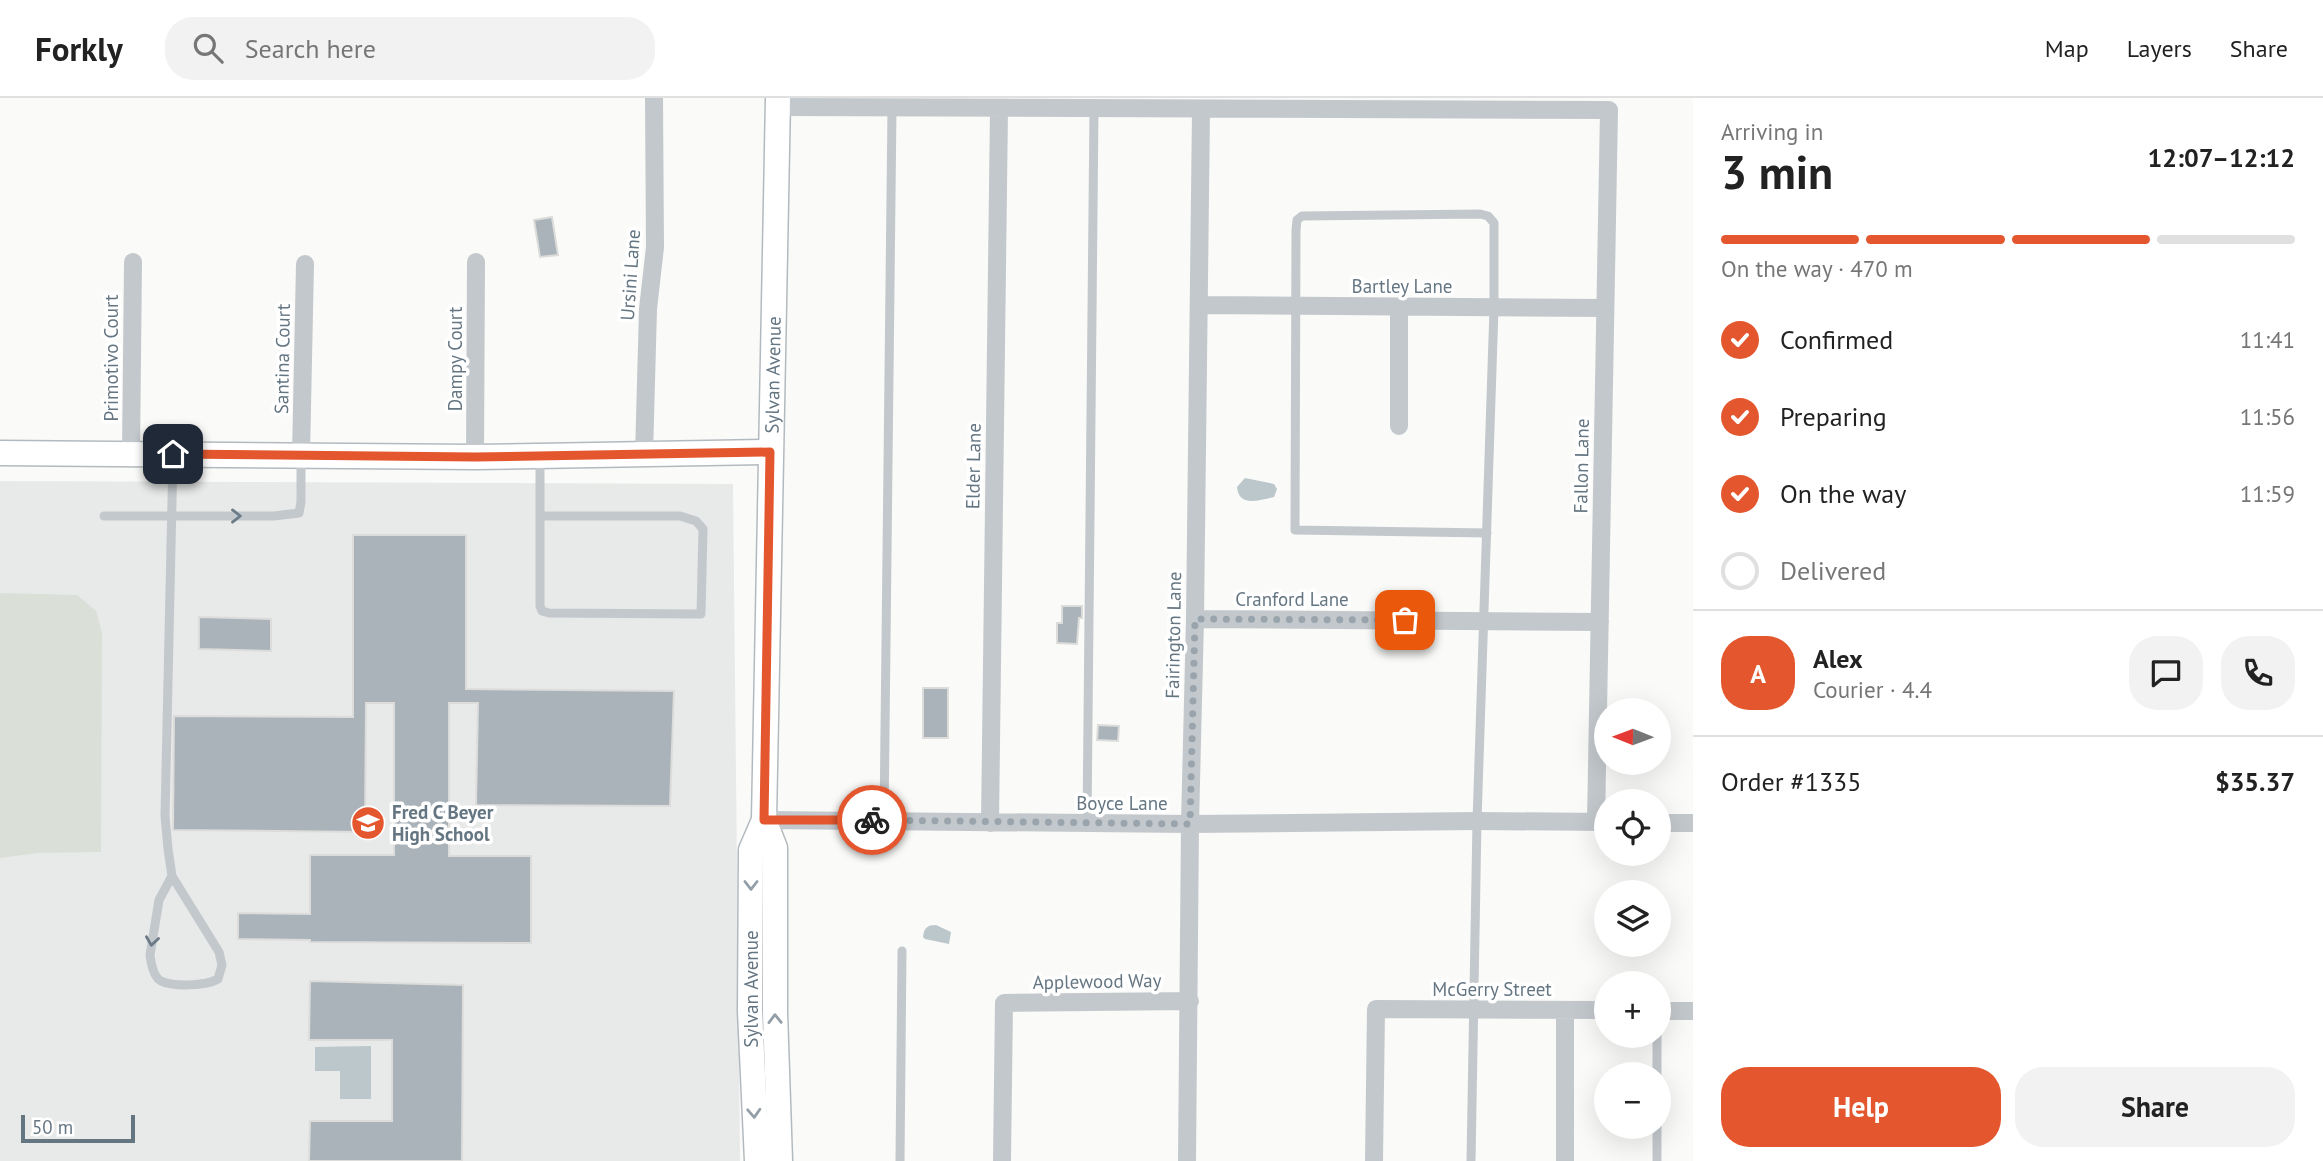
<!DOCTYPE html>
<html lang="en">
<head>
<meta charset="utf-8">
<style>
  body { margin:0; font-family:"PT Sans",sans-serif; background:#f2f2f2; color:#222; height:100vh; display:flex; flex-direction:column; font-size:26px; white-space:nowrap }
  * { box-sizing:border-box; margin:0 }
  p { font-size:23px; color:#767676 }
  .icon { flex:none; width:38px; height:38px; fill:none; stroke:currentColor; stroke-width:2; stroke-linecap:round; stroke-linejoin:round }
  .map { position:relative; flex:1; overflow:hidden }
  .drawer { display:flex; flex-direction:column; background:#fff; width:630px }
  .drawer>* { flex:none }
  .needle { width:46px; rotate:271deg }
  .controls { position:absolute; left:1594px; top:600px; display:grid; gap:14px }
  .controls a { display:grid; place-items:center; width:77px; height:77px; border-radius:50%; background:#fff; box-shadow:0 7px 28px #0002; font-size:35px }
  .scale { position:absolute; left:21px; bottom:18px; width:114px; box-sizing:border-box; padding-left:7px; border:4px solid #657683; border-top:0; font-size:19px; line-height:24px; white-space:nowrap; color:#657683; -webkit-text-stroke:5px #fff; paint-order:stroke }
  .pin { position:absolute; display:grid; place-items:center; width:60px; height:60px; color:#fff; margin:-30px; border-radius:14px; box-shadow:0 4px 10px #0006 }
  .courier { position:absolute; display:grid; place-items:center; width:70px; height:70px; margin:-35px; border:5px solid #e4572e; border-radius:50%; background:#fff; color:#222; box-shadow:0 2px 9px #0007 }
  .head em { font-style:normal; font-weight:800 }
  .head div { display:flex; flex-direction:column-reverse }
  .head { display:flex; align-items:center; justify-content:space-between; height:119px; padding:0 28px }
  h1 { font-size:46px; font-weight:800; line-height:52px }
  .bar { display:grid; grid-template-columns:repeat(4,1fr); gap:10px 7px; align-content:center; height:84px; padding:0 28px }
  .bar i { height:9px; border-radius:5px; background:#e0e0e0 }
  .bar .active { background:#e4572e }
  .bar p { grid-column:span 4 }
  .line { display:flex; align-items:center; gap:18px; padding:0 28px; border-top:2px solid #e0e0e0 }
  .line div { flex:1 }
  .round { display:grid; place-items:center; flex:none; width:74px; height:74px; border-radius:28px; background:#f2f2f2 }
  ol { padding:0 28px; list-style:none }
  li { display:flex; align-items:center; gap:21px; height:77px }
  li p { margin-inline-start:auto }
  li .icon { padding:7px; border-radius:50%; background:#e4572e; color:#fff; stroke-width:4 }
  li:last-child { color:#767676 }
  li i { width:38px; height:38px; border:4px solid #e0e0e0; border-radius:50% }
  .action { display:flex; gap:14px; margin-top:auto; padding:14px 28px }
  .action a { flex:1; height:80px; border-radius:28px; background:#e4572e; color:#fff; font-size:28px; font-weight:800; line-height:80px; text-align:center }
  .action a+a { background:#f2f2f2; color:#222 }
  header { display:flex; align-items:center; gap:42px; box-sizing:border-box; height:98px; padding:0 35px; background:#fff; border-bottom:2px solid #e0e0e0 }
  header strong { font-size:33px }
  nav { display:flex; gap:38px; margin-inline-start:auto; font-size:24px }
  .search { width:490px; height:63px; background:#f2f2f2; display:flex; align-items:center; gap:18px; box-sizing:border-box; padding:0 24px; border-radius:28px; color:#767676; font-size:26px }
  main { display:flex; flex:1; min-height:0 }
  .map>svg:first-child { display:block }
</style>
</head>
<body>
<header>
<strong>Forkly</strong>
<div class="search"><svg class="icon" aria-label="search" viewBox="0 0 24 24"><circle cx="10" cy="10" r="6"/><path d="M15 15l6 6"/></svg>Search here</div>
<nav><a>Map</a><a>Layers</a><a>Share</a></nav>
</header>
<main>
<div class="map">
<svg width="1693" height="1063" viewBox="0 0 1693 1063">
  <rect width="100%" height="100%" fill="#fafaf8"/>
  <path fill="#e8e9e9" d="M0,383L733,386L740,1063H0Z"/>
  <path fill="#dadfd7" d="M0,495L77,497L96,513L102,535L101,754L37,755L0,760Z"/>
  <path fill="#bbc7cb" d="M1245,380L1274,386L1277,391L1274,399C1259,402 1239,410 1237,389Z
    M936,827L951,834L949,846L925,841L923,839C924,830 927,827 936,827Z
    M371,948V1001H340V973H315V949Z"/>
  <path fill="#aab3b9" stroke="#dcdcda" stroke-width="2" d="M552,119L558,157L540,159L534,122Z
    M353,437H466V591L674,593L670,708L476,707L478,605H449V758H531V845L310,844V842L238,841V815L310,816V757H394V605H366L365,734L173,732L174,618L353,619Z
    M1062,508H1082V520H1079L1077,546L1057,545V525H1062Z
    M199,519L271,521V553L199,551Z
    M923,590H948V640H923Z
    M1098,627L1119,628L1118,643L1097,642Z
    M310,883L463,887L462,1063H309L310,1023H392V942H309Z"/>
  <g fill="none" stroke-linecap="round" stroke-linejoin="round">
    <g stroke="#b3babf" stroke-width="27">
      <g id="secondary">
        <path d="M0,355L475,359L770,354"/>
        <path d="M764,722L775,750V914L780,1063"/>
        <path id="s1" d="M757,1063L750,913L751,752L764,722L778,0"/>
      </g>
    </g>
    <path stroke="#c3c8cc" stroke-width="9" d="M104,418H274L299,415L301,404V360
      M540,418H680L696,423L703,431L701,516L549,515L542,513L540,508C540,458 540,409 540,360
      M884,722L892,10
      M1087,725L1094,11
      M172,778L159,802L150,857C151,865 153,879 161,883C173,889 206,888 218,881L222,867L219,854L172,778L168,751L165,718L173,358
      M1657,976V938
      M900,1063L902,853
      M1471,1063L1477,723L1494,210V125L1488,118L1480,116L1302,118L1297,122L1296,132L1295,432L1487,435
      M1657,1063V1029"/>
    <path stroke="#c3c8cc" stroke-width="18" d="M778,9L1609,12L1596,724
      M1199,207L1605,210
      M1399,328V209
      M131,356L133,164
      M301,357L305,166
      M644,357L648,211L655,149L654,0
      M475,359L476,164
      M1195,521L1600,524
      M764,722L1190,726L1477,723L1606,724
      M990,725L999,11
      M1659,725H1693
      M1659,913H1693
      M1002,1063L1004,905L1190,903
      M1187,1063L1190,726L1195,521L1201,12
      M1374,1063L1376,911L1606,912
      M1565,1063V912"/>
    <use href="#secondary" stroke="#fff" stroke-width="24"/>
  </g>
  <defs><path id="oneway-chevron" d="M-2-3.5L2.5 0L-2 3.5" fill="none" stroke-width="1.6" stroke-linecap="round" stroke-linejoin="round" transform="scale(1.75)"/></defs>
  <g stroke="#6a7a87">
    <use href="#oneway-chevron" transform="translate(236 418)"/>
    <use href="#oneway-chevron" transform="translate(152 843) rotate(98)"/>
  </g>
  <g stroke="#939fa8">
    <use href="#oneway-chevron" transform="translate(751 787) rotate(90)"/>
    <use href="#oneway-chevron" transform="translate(775 921) rotate(-91)"/>
    <use href="#oneway-chevron" transform="translate(754 1015) rotate(87)"/>
  </g>
  <g fill="none" stroke-linecap="round" stroke-linejoin="round">
    <path stroke="#99a4ac" stroke-width="7" stroke-dasharray="0 12.6" d="M872,722L1190,726L1195,521L1405,522"/>
    <path stroke="#e4572e" stroke-width="9" d="M173,356L475,359L770,354L764,722H872"/>
  </g>
  <defs>
    <g id="school-disc" transform="scale(1.75)"><circle r="9.5" fill="#e4572e" stroke="#fff"/><path d="M0-5L7-2L0 1L-7-2ZM-4 1L0 2.5L4 1V4Q0 6-4 4Z" fill="#fff"/></g>
  </defs>
  <g fill-rule="evenodd">
    <use href="#school-disc" x="368" y="725"/>
  </g>
  <g text-anchor="middle" dominant-baseline="central" stroke-width="7" stroke-linejoin="round" paint-order="stroke">
    <g font-size="19" fill="#657683" stroke="#fff">
      <text transform="translate(630 177) rotate(-86)">Ursini Lane</text>
      <text x="1402" y="188">Bartley Lane</text>
      <text transform="translate(111 260) rotate(-90)">Primotivo Court</text>
      <text transform="translate(282 261) rotate(-89)">Santina Court</text>
      <text transform="translate(455 261) rotate(-90)">Dampy Court</text>
      <text stroke="none"><textPath href="#s1" startOffset="789">Sylvan Avenue</textPath></text>
      <text transform="translate(973 368) rotate(-89)">Elder Lane</text>
      <text transform="translate(1581 368) rotate(-89)">Fallon Lane</text>
      <text x="1292" y="501">Cranford Lane</text>
      <text transform="translate(1173 537) rotate(-89)">Fairington Lane</text>
      <text x="1122" y="705">Boyce Lane</text>
      <text transform="translate(1097 883) rotate(-1)">Applewood Way</text>
      <text transform="translate(751 891) rotate(-90)">Sylvan Avenue</text>
      <text x="1492" y="891">McGerry Street</text>
    </g>
    <g font-size="19" font-weight="bold" fill="#657683" stroke="#fff" text-anchor="start">
      <text x="392" y="714">Fred C Beyer<tspan x="392" dy="22">High School</tspan></text>
    </g>
  </g>
</svg>
<div class="controls">
<a><svg class="needle" viewBox="-14 -14 28 28"><path d="M0-13l5 13h-10z" fill="#e53935"/><path d="M0 13l5-13h-10z" fill="#767676"/></svg></a>
<a><svg class="icon" aria-label="locate" viewBox="0 0 24 24"><circle cx="12" cy="12" r="6"/><path d="M12 2v4M12 18v4M2 12h4M18 12h4"/></svg></a>
<a><svg class="icon" aria-label="layers" viewBox="0 0 24 24"><path d="M12 4l9 5-9 5-9-5zM3 14l9 5 9-5"/></svg></a>
<a>+</a>
<a>−</a>
</div>
<div class="scale">50 m</div>
<div class="pin" style="left:1405px;top:522px;background:#ea580c"><svg class="icon" aria-label="bag" viewBox="0 0 24 24"><path d="M5 8h14l-1 12H6zM9 8a3 3 0 0 1 6 0"/></svg></div>
<div class="pin" style="left:173px;top:356px;background:#1f2937"><svg class="icon" aria-label="home" viewBox="0 0 24 24"><path d="M3 11l9-7 9 7M6 9v11h12V9"/></svg></div>
<div class="courier" style="left:872px;top:722px"><svg class="icon" aria-label="bike" viewBox="0 0 24 24"><circle cx="6" cy="16" r="4"/><circle cx="18" cy="16" r="4"/><path d="M6 16l4-8h5l3 8M10 8l3 8H6M13 5h3"/></svg></div>
</div>
<section class="drawer">
<div class="head"><div><h1>3 min</h1><p>Arriving in</p></div><em>12:07–12:12</em></div>
<div class="bar"><i class="active"></i><i class="active"></i><i class="active"></i><i></i><p>On the way · 470 m</p></div>
<ol>
<li><svg class="icon" aria-label="check" viewBox="0 0 24 24"><path d="M5 12l5 5 9-10"/></svg>Confirmed<p>11:41</p></li>
<li><svg class="icon" aria-label="check" viewBox="0 0 24 24"><path d="M5 12l5 5 9-10"/></svg>Preparing<p>11:56</p></li>
<li><svg class="icon" aria-label="check" viewBox="0 0 24 24"><path d="M5 12l5 5 9-10"/></svg>On the way<p>11:59</p></li>
<li><i></i>Delivered</li>
</ol>
<div class="line" style="height:126px"><b class="round" style="background:#e4572e;color:#fff">A</b><div><b>Alex</b><p>Courier · 4.4</p></div><a class="round"><svg class="icon" aria-label="chat" viewBox="0 0 24 24"><path d="M4 5h16v11H9l-5 4z"/></svg></a><a class="round"><svg class="icon" aria-label="phone" viewBox="0 0 24 24"><path d="M5 4h4l2 5-3 2q2 4 5 5l2-3 5 2v4C11 20 4 13 5 4z"/></svg></a></div>
<div class="line" style="height:91px"><div>Order #1335</div><b>$35.37</b></div>
<div class="action"><a>Help</a><a>Share</a></div>
</section>
</main>
</body>
</html>
